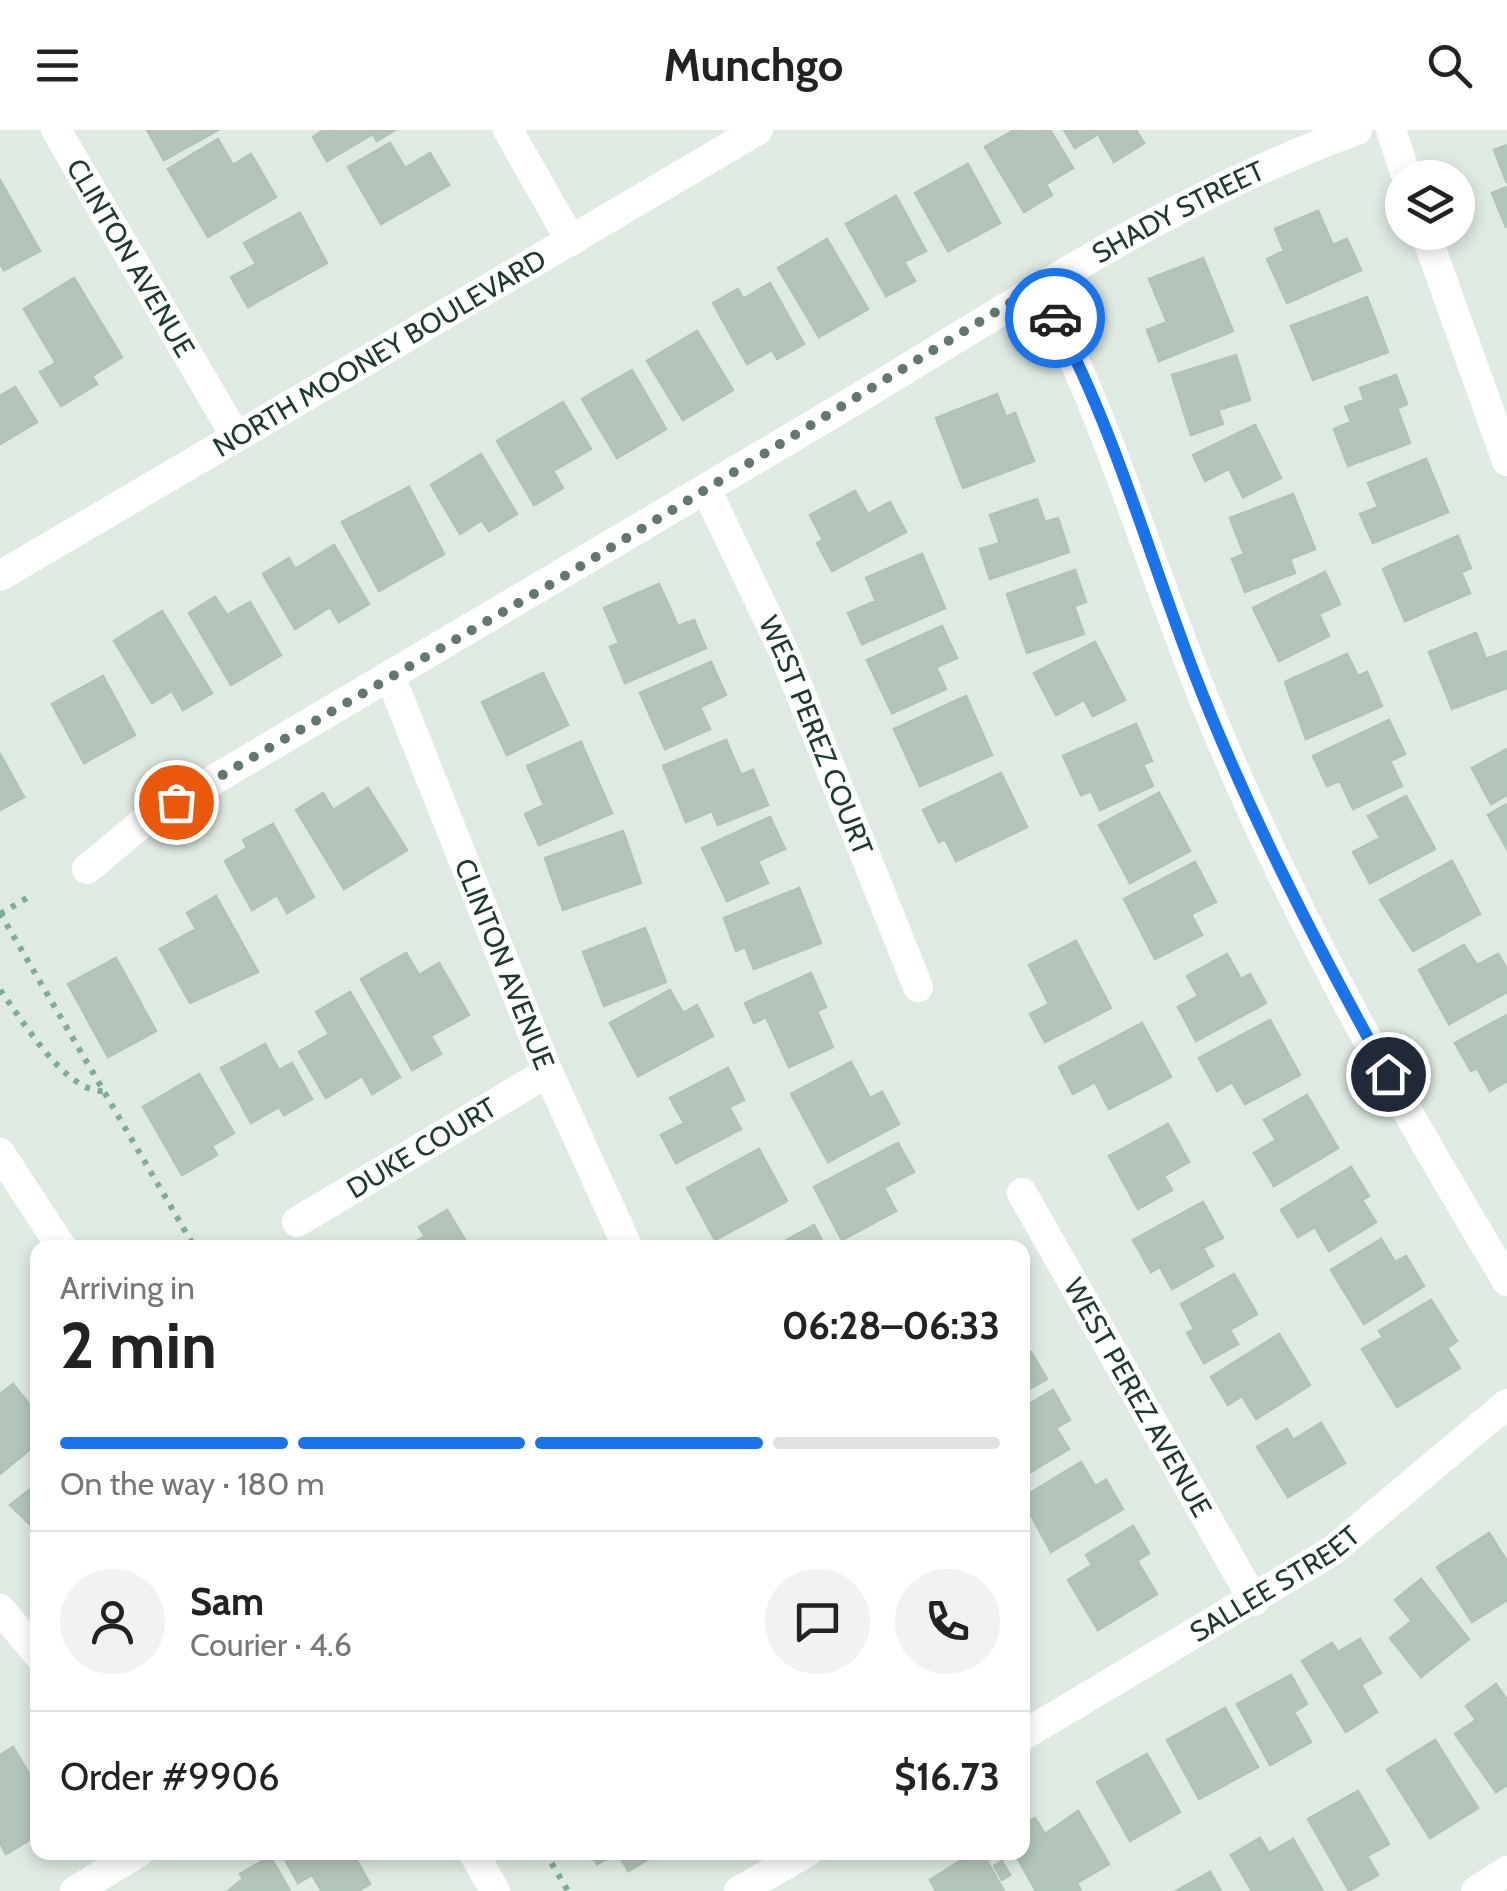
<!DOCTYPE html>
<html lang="en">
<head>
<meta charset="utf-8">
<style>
  body { margin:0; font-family:Cabin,sans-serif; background:#f2f2f2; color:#222; height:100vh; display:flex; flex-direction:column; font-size:38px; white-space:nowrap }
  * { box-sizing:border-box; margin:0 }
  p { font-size:32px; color:#767676 }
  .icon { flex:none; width:55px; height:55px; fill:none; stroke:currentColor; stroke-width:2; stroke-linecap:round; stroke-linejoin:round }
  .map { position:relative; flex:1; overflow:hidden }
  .panel { position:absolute; left:30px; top:1110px; width:1000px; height:620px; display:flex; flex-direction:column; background:#fff; border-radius:20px; box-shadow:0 5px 15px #0003 }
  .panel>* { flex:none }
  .buttons { position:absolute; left:1385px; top:30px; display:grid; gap:20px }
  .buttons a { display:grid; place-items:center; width:90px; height:90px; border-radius:50%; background:#fff; box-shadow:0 5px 15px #0003; font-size:50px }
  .pin { position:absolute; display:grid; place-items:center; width:85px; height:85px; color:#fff; margin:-42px; border:5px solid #fff; border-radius:50%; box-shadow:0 2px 10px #0007 }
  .courier { position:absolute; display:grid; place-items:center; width:100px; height:100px; margin:-50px; border:8px solid #1a73e8; border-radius:50%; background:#fff; color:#222; box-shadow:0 2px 12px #0007 }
  .summary em { font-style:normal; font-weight:700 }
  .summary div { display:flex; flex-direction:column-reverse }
  .summary { display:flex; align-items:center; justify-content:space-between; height:170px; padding:0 30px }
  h1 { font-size:65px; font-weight:700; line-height:75px }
  .bar { display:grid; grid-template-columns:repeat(4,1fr); gap:15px 10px; align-content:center; height:120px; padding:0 30px }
  .bar i { height:12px; border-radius:8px; background:#e0e0e0 }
  .bar .active { background:#1a73e8 }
  .bar p { grid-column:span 4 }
  .line { display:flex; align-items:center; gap:25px; padding:0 30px; border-top:2px solid #e0e0e0 }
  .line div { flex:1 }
  .round { display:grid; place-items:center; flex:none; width:105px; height:105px; border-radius:52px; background:#f2f2f2 }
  header { display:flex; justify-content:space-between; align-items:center; height:130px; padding:0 30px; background:#fff; font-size:45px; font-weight:700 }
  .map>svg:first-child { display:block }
</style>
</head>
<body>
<header><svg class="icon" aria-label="menu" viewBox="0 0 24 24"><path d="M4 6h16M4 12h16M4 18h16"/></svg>Munchgo<svg class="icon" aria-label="search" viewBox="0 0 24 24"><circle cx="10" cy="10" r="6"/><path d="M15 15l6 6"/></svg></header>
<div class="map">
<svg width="1507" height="1761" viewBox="0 0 1507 1761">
  <rect width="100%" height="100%" fill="#deeae2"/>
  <path fill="#b3c5ba" stroke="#b0c3b7" stroke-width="2.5" d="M147,0H218L164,30Z
    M324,0H395L377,11L373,4L327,31L313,7Z
    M1014,0H1050L1073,38L1046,54L1052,65L1024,82L985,17Z
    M1064,0H1136L1144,13L1114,32L1098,4L1075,18Z
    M218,9L233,35L251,24L276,67L208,107L168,39Z
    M390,13L405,38L430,23L449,55L381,94L348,37Z
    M1507,15V53L1494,20Z
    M968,34L1000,93L948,121L915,63Z
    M0,50L40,121L4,140L0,134Z
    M1507,57V97H1506L1492,63Z
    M896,66L926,121L904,132L915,151L886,166L846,94Z
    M1318,81L1333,115L1347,109L1361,140L1287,173L1267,129L1284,121L1275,99Z
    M300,83L327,133L248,177L231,147L256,134L244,113Z
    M827,109L868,179L819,207L778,138Z
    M1203,128L1233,201L1159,231L1147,200L1167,192L1149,149Z
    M74,148L122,227L92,246L97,254L61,276L40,242L56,233L24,179Z
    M770,153L804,214L777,229L772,220L747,234L713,173L738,159L743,169Z
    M1367,167L1388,222L1313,250L1291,196Z
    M697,201L733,260L683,290L647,231Z
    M1236,225L1250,270L1218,280L1223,294L1191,305L1172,245Z
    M632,240L666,299L617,328L582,269Z
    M1396,245L1407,274L1397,278L1410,313L1348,336L1334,299L1351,292L1345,277L1364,270L1360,258Z
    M15,257L37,292L0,314V266Z
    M997,264L1006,287L1015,283L1034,331L963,358L936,288Z
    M563,272L591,319L553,341L563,358L534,375L497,311Z
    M1255,295L1281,348L1243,367L1229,339L1205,351L1193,325Z
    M481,324L517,384L489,401L482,390L460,404L431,355Z
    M1426,329L1448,382L1373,413L1360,384L1378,377L1368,353Z
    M409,357L444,424L379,461L342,392Z
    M855,361L868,384L890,372L906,402L832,441L817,413L823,410L810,385Z
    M1293,364L1315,419L1290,429L1295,443L1245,462L1232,429L1244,424L1230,388Z
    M1037,369L1045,392L1058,388L1069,422L990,449L980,419L1000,413L990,385Z
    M1458,406L1471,438L1461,442L1470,463L1405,491L1383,439Z
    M334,415L369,474L339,492L330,477L295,499L263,444L289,428L295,439Z
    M922,424L945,478L862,514L848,483L876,471L866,448Z
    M1075,440L1086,472L1074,476L1084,504L1027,523L1007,464Z
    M1325,442L1340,474L1319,484L1329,506L1279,531L1253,478Z
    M659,454L678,496L694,490L706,518L625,553L610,517L619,513L604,478Z
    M215,467L227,485L250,472L281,525L231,555L189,483Z
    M162,481L212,563L183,580L172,561L152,573L114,511Z
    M942,496L957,528L936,537L946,559L892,583L867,530Z
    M1476,503L1486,529L1507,521V558L1452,579L1429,522Z
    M1095,512L1125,570L1093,586L1084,570L1056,585L1034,543Z
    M1347,524L1358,546L1367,542L1382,576L1306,609L1285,552Z
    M711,532L726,565L700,577L710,599L665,619L640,563Z
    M543,543L568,595L507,625L482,572Z
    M103,546L135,605L84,633L52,574Z
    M966,566L992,625L920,656L894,599Z
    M1389,590L1405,624L1390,631L1402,656L1353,679L1340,651L1327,656L1313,626Z
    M1136,594L1152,631L1143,634L1153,656L1100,680L1091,661L1081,665L1063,626Z
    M726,610L741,645L753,640L768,675L718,695L712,681L686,692L663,636Z
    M581,612L612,683L539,715L525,684L544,675L527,636Z
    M1507,619V665L1491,674L1472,638Z
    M0,624L24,667L0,680Z
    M1001,643L1027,697L956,731L945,709L939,712L923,680Z
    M368,658L407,720L344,759L296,680L323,663L333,680Z
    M1159,663L1190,721L1130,753L1099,695Z
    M1406,666L1435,719L1370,753L1353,722L1380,708L1368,686Z
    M1507,674V719L1488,685Z
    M770,687L785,719L758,731L768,753L727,771L702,718Z
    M273,694L314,767L287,783L277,765L252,780L225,731L247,718L243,710Z
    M623,701L641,753L563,780L545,728Z
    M1452,731L1480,784L1413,821L1380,770Z
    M1195,732L1216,772L1191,784L1202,805L1155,829L1124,769Z
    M799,758L821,813L754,839L745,817L736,821L724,788Z
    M216,766L258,842L190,873L160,819L196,799L187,783Z
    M645,798L666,852L604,876L583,822Z
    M1076,811L1111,878L1045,912L1030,884L1049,874L1029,835Z
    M1464,815L1477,835L1498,824L1507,839V862L1449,894L1419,840Z
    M406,823L419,845L439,833L469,885L431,906L441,924L412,940L361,849Z
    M1227,824L1241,849L1250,844L1266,873L1196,911L1178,877L1198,866L1187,846Z
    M116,828L156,901L108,927L68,854Z
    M811,843L826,877L817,881L833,917L789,937L766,887L754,893L745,873Z
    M670,860L683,883L697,875L713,906L638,946L610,893Z
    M350,862L400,947L372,964L362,946L326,968L299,922L329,904L316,882Z
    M1507,885V951L1490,961L1477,938L1471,941L1455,913Z
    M1270,890L1300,945L1245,974L1232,952L1217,961L1199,928Z
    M1142,893L1171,947L1109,979L1095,952L1073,964L1059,937Z
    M265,914L279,940L292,933L312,969L284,985L279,977L251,993L221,938Z
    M851,932L870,968L882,962L899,994L828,1032L791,964Z
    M728,938L744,970L729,977L741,999L676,1033L661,1005L684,993L670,968Z
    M199,944L234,1003L212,1016L217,1025L182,1045L143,977Z
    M1307,965L1338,1018L1274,1056L1254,1023L1276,1010L1264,990Z
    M1168,994L1189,1032L1164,1046L1172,1060L1138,1079L1109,1026Z
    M898,1013L914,1042L884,1058L896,1081L842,1110L814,1057Z
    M759,1019L787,1071L715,1110L687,1058Z
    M1351,1037L1369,1066L1362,1070L1376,1092L1329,1121L1315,1097L1298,1107L1281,1080Z
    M1203,1072L1223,1108L1203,1118L1213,1136L1172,1159L1160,1137L1151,1142L1133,1110Z
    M447,1080L470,1118H405L425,1106L419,1097Z
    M814,1095L826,1118H772Z
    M1381,1109L1395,1132L1406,1126L1424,1156L1364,1194L1331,1140Z
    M1234,1144L1257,1184L1230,1200L1238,1214L1204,1233L1187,1203L1194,1199L1181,1174Z
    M1431,1170L1457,1211L1447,1218L1460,1238L1397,1277L1362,1219L1383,1207L1379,1201Z
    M1279,1204L1310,1255L1256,1289L1242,1266L1228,1275L1211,1247Z
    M1031,1222L1047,1249L1022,1263V1227Z
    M13,1254L38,1285V1313L0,1344V1264Z
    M1053,1260L1070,1290L1056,1298L1069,1319L1022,1347V1278Z
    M1321,1293L1345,1333L1288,1367L1257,1317L1287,1299L1293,1310Z
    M1081,1332L1095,1356L1106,1350L1123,1379L1051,1422L1022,1368Z
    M38,1353V1402L10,1375Z
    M1133,1396L1149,1423L1137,1431L1157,1464L1098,1500L1068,1450L1092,1435L1086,1425Z
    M1489,1403L1507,1431V1470L1472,1492L1437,1437Z
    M1421,1449L1469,1509L1421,1547L1390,1508L1412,1491L1395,1470Z
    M1360,1509L1381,1543L1361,1555L1377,1582L1346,1602L1302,1531L1332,1513L1338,1522Z
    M1291,1545L1307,1574L1294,1582L1311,1612L1270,1635L1237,1574Z
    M1496,1554L1507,1570V1655L1496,1662L1455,1604L1476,1590L1466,1576Z
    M1225,1578L1258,1637L1199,1669L1167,1610Z
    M1435,1610L1478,1678L1430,1708L1387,1640Z
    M13,1617L38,1659V1705L6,1724L0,1713V1625Z
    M1147,1624L1180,1682L1130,1711L1097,1652Z
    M1358,1661L1389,1714L1367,1726L1378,1745L1349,1761L1308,1689Z
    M1078,1681L1109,1734L1077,1753L1081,1761H1036L1014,1722H1022V1695L1035,1688L1045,1704Z
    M1260,1708L1269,1723L1293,1709L1323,1761H1252L1231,1725Z
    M281,1722H352L370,1754L358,1761H322L312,1745L298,1753Z
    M590,1722H657V1724L628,1741L618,1723L597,1734Z
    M974,1722H982L1004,1761H936L930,1750Z
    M270,1726L290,1761H228L243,1749L240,1744Z
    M1002,1731L1010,1745L1002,1750L994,1736Z
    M1210,1742L1221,1761H1176Z"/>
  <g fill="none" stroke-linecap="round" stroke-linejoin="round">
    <path stroke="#7dae94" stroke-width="6" stroke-dasharray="5 8" stroke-linecap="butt" d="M0,783L195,1118
      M0,784L32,765
      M0,860C22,889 65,963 104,961
      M545,1722L568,1761"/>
    <g stroke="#fff" stroke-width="30">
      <path id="s1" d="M56,0L235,305"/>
      <path d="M508,0L571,111"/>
      <path d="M1391,0L1407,48"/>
      <path d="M1425,102L1507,331"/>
      <path d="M1038,156C1111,293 1151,443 1211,586C1292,782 1397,969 1507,1151"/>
      <path id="s2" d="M706,359L783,520L918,857"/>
      <path id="s3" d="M0,446L758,0"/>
      <path id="s4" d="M390,546L548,942L628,1118"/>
      <path id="s5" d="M87,739L146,690C378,553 610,417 840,279C1009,178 1170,68 1357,0"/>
      <path d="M0,1023L62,1118"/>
      <path id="s6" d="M1022,1063L1254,1471"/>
      <path id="s7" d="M297,1092L548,942"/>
      <path d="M0,1479L38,1524"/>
      <path id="s8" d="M1022,1606L1332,1421L1507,1274"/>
      <path d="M473,1722L495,1761"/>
      <path d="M75,1761L139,1722"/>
      <path d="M739,1761L807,1722"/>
      <path d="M1476,1761L1507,1741"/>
    </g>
  </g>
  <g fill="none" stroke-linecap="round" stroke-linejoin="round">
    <path stroke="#62786c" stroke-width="10" stroke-dasharray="0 18" d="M176,672L558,450L1038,156L1055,188"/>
    <path stroke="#1a73e8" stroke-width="12" d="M1055,188C1115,300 1150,429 1196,548C1249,684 1317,816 1388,944"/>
  </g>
  <g text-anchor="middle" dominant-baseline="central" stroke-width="10" stroke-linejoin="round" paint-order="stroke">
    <g font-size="28" fill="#1f3a2c" stroke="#eef7f0">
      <text stroke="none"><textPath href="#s5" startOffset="1275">SHADY STREET</textPath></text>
      <text stroke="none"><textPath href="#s1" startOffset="148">CLINTON AVENUE</textPath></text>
      <text stroke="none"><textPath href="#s3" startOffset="440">NORTH MOONEY BOULEVARD</textPath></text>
      <text stroke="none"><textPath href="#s2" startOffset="270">WEST PEREZ COURT</textPath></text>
      <text stroke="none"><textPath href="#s4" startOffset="310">CLINTON AVENUE</textPath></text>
      <text stroke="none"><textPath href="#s7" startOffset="145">DUKE COURT</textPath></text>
      <text stroke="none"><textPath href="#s6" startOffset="235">WEST PEREZ AVENUE</textPath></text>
      <text stroke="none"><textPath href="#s8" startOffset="295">SALLEE STREET</textPath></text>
    </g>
  </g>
</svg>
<div class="buttons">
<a><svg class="icon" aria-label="layers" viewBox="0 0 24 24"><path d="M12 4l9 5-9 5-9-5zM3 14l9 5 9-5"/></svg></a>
</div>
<div class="pin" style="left:176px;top:672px;background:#ea580c"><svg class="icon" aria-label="bag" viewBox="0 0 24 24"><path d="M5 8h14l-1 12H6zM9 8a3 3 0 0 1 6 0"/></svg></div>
<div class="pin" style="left:1388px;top:944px;background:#1f2937"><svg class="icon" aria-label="home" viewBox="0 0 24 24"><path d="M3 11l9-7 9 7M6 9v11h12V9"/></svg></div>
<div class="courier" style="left:1055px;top:188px"><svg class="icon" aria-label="car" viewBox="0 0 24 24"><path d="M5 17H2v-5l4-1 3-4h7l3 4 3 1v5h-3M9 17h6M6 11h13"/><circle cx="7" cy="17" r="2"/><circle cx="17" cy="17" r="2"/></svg></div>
<section class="panel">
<div class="summary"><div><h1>2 min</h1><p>Arriving in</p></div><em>06:28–06:33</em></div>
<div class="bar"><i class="active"></i><i class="active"></i><i class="active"></i><i></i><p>On the way · 180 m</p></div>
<div class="line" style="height:180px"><a class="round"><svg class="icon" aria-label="person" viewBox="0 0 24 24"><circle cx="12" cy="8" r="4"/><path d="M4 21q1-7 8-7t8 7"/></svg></a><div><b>Sam</b><p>Courier · 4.6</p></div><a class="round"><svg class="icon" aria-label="chat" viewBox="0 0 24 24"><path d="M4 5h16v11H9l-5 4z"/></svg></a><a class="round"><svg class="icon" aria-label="phone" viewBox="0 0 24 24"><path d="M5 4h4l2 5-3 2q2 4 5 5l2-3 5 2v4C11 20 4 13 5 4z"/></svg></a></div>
<div class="line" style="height:130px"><div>Order #9906</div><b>$16.73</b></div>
</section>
</div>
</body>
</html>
